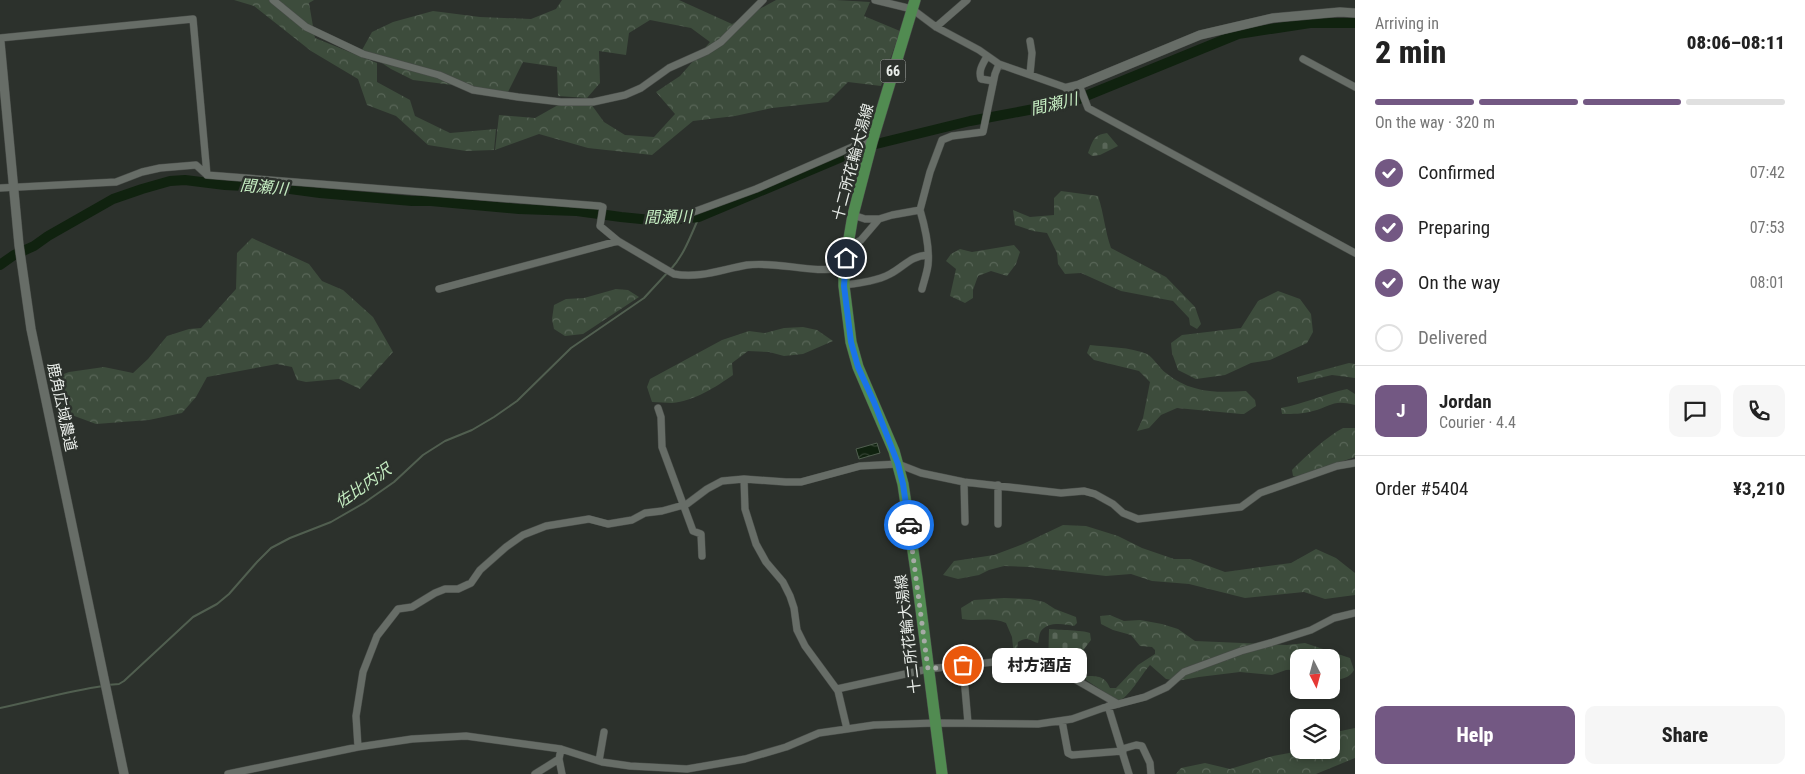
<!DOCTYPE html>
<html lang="en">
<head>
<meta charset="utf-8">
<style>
  body { margin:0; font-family:"Roboto Condensed","Noto Sans JP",sans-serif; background:#f6f6f6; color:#222; height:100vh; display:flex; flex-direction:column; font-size:19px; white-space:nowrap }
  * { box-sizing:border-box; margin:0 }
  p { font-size:16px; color:#767676 }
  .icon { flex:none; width:28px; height:28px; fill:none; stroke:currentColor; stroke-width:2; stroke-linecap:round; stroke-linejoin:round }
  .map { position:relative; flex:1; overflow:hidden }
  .panel { display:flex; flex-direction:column; background:#fff; width:450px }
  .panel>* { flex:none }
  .needle { width:32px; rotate:174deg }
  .fabs { position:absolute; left:1290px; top:649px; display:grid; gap:10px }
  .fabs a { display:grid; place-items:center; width:50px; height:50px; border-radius:10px; background:#fff; box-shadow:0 2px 8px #0003; font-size:25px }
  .pin { position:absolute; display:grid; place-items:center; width:42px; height:42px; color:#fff; margin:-21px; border:2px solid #fff; border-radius:50%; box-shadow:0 1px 5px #0007 }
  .courier { position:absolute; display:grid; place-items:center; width:50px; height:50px; margin:-25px; border:4px solid #1a73e8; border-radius:50%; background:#fff; color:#222; box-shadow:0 1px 6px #0007 }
  .bubble { position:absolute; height:35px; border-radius:10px; background:#fff; box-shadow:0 2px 8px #0003; font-size:16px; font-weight:800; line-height:35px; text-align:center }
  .headline em { font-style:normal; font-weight:800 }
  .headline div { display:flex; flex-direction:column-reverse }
  .headline { display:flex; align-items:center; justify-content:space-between; height:85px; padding:0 20px }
  h1 { font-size:32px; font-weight:800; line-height:38px }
  .bar { display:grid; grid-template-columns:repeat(4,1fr); gap:8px 5px; align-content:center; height:60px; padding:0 20px }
  .bar i { height:6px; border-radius:4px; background:#e0e0e0 }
  .bar .current { background:#735883 }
  .bar p { grid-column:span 4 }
  .line { display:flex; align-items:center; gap:12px; padding:0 20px; border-top:1px solid #e0e0e0 }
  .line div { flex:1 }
  .round { display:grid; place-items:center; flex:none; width:52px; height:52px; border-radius:10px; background:#f6f6f6 }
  ol { padding:0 20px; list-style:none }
  li { display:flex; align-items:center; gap:15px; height:55px }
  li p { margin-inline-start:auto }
  li .icon { padding:5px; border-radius:50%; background:#735883; color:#fff; stroke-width:4 }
  li:last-child { color:#767676 }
  li i { width:28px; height:28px; border:2px solid #e0e0e0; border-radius:50% }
  .button { display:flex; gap:10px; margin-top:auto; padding:10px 20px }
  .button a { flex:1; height:58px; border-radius:10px; background:#735883; color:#fff; font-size:20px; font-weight:800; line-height:58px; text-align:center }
  .button a+a { background:#f6f6f6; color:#222 }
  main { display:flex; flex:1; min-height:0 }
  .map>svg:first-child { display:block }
</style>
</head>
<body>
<main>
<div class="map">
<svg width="1355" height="774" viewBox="0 0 1355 774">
  <defs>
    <pattern id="forest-crowns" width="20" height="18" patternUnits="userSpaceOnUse" patternTransform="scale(1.25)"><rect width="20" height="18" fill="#3d4c3c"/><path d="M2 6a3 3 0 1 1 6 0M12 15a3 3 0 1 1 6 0" fill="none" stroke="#596658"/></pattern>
    <pattern id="cemetery-stones" width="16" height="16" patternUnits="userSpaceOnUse" patternTransform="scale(1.25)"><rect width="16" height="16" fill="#3d4c3c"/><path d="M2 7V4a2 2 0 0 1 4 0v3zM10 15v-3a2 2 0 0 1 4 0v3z" fill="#596658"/></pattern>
    <pattern id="water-waves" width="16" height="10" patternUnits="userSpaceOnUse" patternTransform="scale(1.25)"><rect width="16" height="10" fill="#10220f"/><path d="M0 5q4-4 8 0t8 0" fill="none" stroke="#334232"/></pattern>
  </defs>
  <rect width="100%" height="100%" fill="#2c312c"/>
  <path fill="url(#forest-crowns)" d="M234,0H314L309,3L315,38L377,63V82L410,100L415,116L450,133L496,129L494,150L466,151L428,145L396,116L367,105L358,79L311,51L254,6Z
    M562,0H679L732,24L776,0H836L870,2L864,16L900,31L881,86L848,82L828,102L772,108L735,116L693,121L652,155L588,148L539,134L495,150L499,115L535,118L558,105L591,104L604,122L625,135L654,137L675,114L656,92L680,76L710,42L691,28L650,20L629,33L626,55L599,51L600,83L587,98L558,96L557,67L523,62L508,92L413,80L391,69L362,50L372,32L393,22L433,11L480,17L531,19L556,9Z
    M1061,191L1098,196C1104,214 1105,231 1111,248L1166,277L1195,307L1201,324L1197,329L1190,325L1189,318L1173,301L1121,291L1081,273L1065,274L1058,264L1057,253L1047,233L1033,231L1015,225L1013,210L1030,217L1054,215V198Z
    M252,238L309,264L322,281L343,290L373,317L393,352L360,389L339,379L306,382L297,380L292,367L277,364L207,377L196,397L182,413L149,420L96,424L61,411L51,379L69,372L104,367L133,373L148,359L167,336L189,329L201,328L236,289L237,253Z
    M1014,245L1020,252L1016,264L1007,276L991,271L978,276L973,290V298L965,303L950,296L956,269L946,261L951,254L960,249L972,252Z
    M616,289L628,290L639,297L583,334L565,336L554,329L552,319L554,305L566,299L584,298Z
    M1278,291L1300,299L1311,314L1313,332L1307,343L1270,360L1251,363L1225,375L1196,379L1178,370L1172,353L1171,343L1182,335L1241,328L1258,301Z
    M803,327L817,330L833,341L803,354L784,356L769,352L748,351L732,363L733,375C716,387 694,401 672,403C666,403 659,402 652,402L647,387L650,379L722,340L749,331L765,333L784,328Z
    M1090,345C1108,347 1130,347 1147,354C1154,358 1159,368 1166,373C1190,393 1217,393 1246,391L1255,400L1256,406L1244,414H1241L1177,408L1161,415L1149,428L1137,431L1143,418L1150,382L1139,371L1094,360L1087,353Z
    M1349,363L1355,364V378L1332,375L1298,383L1297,377Z
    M1347,389L1355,394V405C1333,399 1332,406 1313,411C1303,414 1293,414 1282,414L1281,408C1304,404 1324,394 1347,389Z
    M1343,428H1355V457L1297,477L1293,476L1292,470C1306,456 1326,437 1343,428Z
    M1063,525L1086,526L1118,536L1142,548L1174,559H1190L1225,572L1291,563L1316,549L1336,558L1355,573V595L1325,599L1304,592L1245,598L1189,584L1152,581L1131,574L1106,576L1029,567L1004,566L989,570L979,575L958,579L943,575L954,561L994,555L1023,544Z
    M1004,598L1030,599L1044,602L1055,609L1076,617L1077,623L1074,626C1065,624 1048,621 1041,631C1039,634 1039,640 1038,643C1029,640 1027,636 1018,642L1017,651L1014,657L1012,637L1006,623C991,616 977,622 962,619L961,608L974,600Z
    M1110,615L1124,621L1140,620L1162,624L1178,629L1195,641L1287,645L1305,643L1350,658L1354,670C1350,678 1340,680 1331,680V658H1299V669L1286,670L1272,675L1240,672L1199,677L1177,681L1166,679L1150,665C1141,675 1129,698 1118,701L1086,680V676C1098,676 1105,676 1110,688H1116L1138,665L1155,654V650L1152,647L1140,646L1131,635L1113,630L1101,624L1100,616Z
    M1355,728V758L1316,774H1176L1181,768L1205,763L1230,769L1273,756L1305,750H1331V733Z"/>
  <path fill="url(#cemetery-stones)" d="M1107,133L1118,146L1100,155L1092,156L1088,153C1093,141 1093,135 1107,133Z
    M1049,629C1059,630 1082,630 1090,633L1091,640L1067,671L1048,670Z"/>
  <path fill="url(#water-waves)" stroke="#515f50" d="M877,443L880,453L859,459L856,449Z"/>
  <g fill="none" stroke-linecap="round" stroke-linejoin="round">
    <path stroke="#515f50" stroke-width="2" d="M671,269C684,255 691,235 699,217
      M107,685L119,684L124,681L193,617L217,604L229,594L257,562L271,548L290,538L331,522L364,503L394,482L423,455L445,441L472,430L494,417L517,401L571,348L644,298L668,272
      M0,708C34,701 68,691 103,686"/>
    <path stroke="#10220f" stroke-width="10" d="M0,265L14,255L34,246L48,236L113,199L142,189L170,181L185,180L225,185L283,188L320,193L412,201H431L519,209L577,211L621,217L661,221L699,217L868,146L970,121L1071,102L1238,34L1310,23H1355"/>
    <g stroke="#484c48" stroke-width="8">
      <path id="minor" d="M273,0L306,27L363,54L439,75L473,90L518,97L561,102H593L625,95L641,88L669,68L707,51L721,42L763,0
        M875,0L912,9L936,27L979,50L999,64L1067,88
        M936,27L967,0
        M0,38L193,19L207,175
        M1030,41L1032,53L1030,74
        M987,56C983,64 978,70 981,79L993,81
        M1303,59L1355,87
        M1079,85L1088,108L1355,253
        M0,188L116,182L142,172L160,168L196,165L207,175L600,206L603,207L600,226L618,241L674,274C699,279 723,269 747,265C779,261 811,274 844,268
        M920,210C925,227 930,247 928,265C927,273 924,281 922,289
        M688,214L756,189L873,138
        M853,215L865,219H879
        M847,248L861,240L879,219L892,215L920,210L930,172L942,140L952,136L983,132L995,74L999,64
        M844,285C859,283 877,281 890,274C905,266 910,256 928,255
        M439,289L618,241
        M658,408L661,417L662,447L693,531L701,534L702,556
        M744,479L745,509L756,544L766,562L783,582L790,596L794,608L797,630L805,646L838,691L847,729
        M964,482L965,522
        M998,524V485
        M963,665L968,723
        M837,689L928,669L1013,660H1017L1022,675L1056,673L1071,677L1118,704
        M1108,706L1129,774
        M1062,721L1068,753L1072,755L1123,751
        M358,747L356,716L363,672L377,636L398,609L412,607L435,593L445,589H458L471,583L480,570L506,547L523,535L546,526L589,519L608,524L632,520L645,513L662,511L687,504L707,489L722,481L744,479L786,482H801L860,466L898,464L921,473L964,482L1061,493L1084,491L1095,494L1113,504L1123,513L1138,519L1241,507L1260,493L1337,466L1355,463
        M561,749L559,759L562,774
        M1122,749L1136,745L1142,746L1150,763L1151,774
        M599,761L604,732
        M228,774L358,747L412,739L466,736L561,749L602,762L630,766L687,769L745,759L786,747L819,733L847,729L874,725L935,723L1038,724L1072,719L1103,708L1145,697L1167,687L1184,672L1241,651L1273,642L1311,630L1334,618L1355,613
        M535,774L559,759"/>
    </g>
    <g stroke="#484c48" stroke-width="10">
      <path id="tertiary" d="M0,42L19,245L31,329L124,774
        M1067,88L1079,85L1200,35L1273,18L1340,12L1355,13"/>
    </g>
    <g stroke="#484c48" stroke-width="12">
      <path id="primary" d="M915,0L872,142L853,215L844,268V286L851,342L858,367L894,451L903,484L917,578L942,774"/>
    </g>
    <use href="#minor" stroke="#676d67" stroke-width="7"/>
    <use href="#tertiary" stroke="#676d67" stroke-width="9"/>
    <use href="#primary" stroke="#518b51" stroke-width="11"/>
  </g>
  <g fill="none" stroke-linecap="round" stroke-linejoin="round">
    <path stroke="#a6aba6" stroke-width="5" stroke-dasharray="0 9" d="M909,525L928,669L963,665"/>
    <path stroke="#1a73e8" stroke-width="6" d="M846,258L844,286L851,342L858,367L874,402L898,464L903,484L909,525"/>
  </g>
  <g text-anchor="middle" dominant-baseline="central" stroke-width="5" stroke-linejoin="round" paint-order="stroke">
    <rect fill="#2c312c" stroke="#b0b4b0" stroke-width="1" x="880.5" y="59.5" width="25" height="23" rx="4"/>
    <g font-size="14" font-weight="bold" fill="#e8ece8">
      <text x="893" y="71">66</text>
    </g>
    <g font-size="15" fill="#e8ece8" stroke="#2c312c">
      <text transform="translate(853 162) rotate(-75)">十二所花輪大湯線</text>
      <text transform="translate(62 407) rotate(78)">鹿角広域農道</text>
      <text transform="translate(908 634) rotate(-97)">十二所花輪大湯線</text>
    </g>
    <g font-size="16" font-style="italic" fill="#c5edc2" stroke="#2c312c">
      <text transform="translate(1054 104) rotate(-13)">間瀬川</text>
      <text transform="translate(264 187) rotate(5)">間瀬川</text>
      <text transform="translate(668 217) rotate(-1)">間瀬川</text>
      <text transform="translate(363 486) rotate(-35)">佐比内沢</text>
    </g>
  </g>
</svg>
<div class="fabs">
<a><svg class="needle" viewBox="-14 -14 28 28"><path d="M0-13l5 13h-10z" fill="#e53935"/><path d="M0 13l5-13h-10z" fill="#767676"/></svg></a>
<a><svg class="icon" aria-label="layers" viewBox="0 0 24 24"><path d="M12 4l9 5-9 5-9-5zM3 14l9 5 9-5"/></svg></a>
</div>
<div class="pin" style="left:963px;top:665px;background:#ea580c"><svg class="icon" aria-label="bag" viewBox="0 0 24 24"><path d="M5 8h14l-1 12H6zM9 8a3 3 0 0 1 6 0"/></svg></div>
<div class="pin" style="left:846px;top:258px;background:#1f2937"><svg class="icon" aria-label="home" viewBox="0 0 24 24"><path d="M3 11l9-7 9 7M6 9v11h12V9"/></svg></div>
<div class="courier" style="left:909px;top:525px"><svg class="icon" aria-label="car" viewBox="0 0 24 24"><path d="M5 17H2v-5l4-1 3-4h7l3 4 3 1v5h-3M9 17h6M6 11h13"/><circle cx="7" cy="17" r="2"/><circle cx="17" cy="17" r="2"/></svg></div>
<div class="bubble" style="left:992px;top:648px;width:95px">村方酒店</div>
</div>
<section class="panel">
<div class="headline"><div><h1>2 min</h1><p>Arriving in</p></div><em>08:06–08:11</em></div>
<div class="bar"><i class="current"></i><i class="current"></i><i class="current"></i><i></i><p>On the way · 320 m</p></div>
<ol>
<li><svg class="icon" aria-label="check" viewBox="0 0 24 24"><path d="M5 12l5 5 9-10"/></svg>Confirmed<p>07:42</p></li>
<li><svg class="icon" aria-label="check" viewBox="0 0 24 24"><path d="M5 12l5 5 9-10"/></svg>Preparing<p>07:53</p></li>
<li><svg class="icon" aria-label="check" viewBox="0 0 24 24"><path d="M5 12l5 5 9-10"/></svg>On the way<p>08:01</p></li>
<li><i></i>Delivered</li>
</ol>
<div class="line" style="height:90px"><b class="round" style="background:#735883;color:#fff">J</b><div><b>Jordan</b><p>Courier · 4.4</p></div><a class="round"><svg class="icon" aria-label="chat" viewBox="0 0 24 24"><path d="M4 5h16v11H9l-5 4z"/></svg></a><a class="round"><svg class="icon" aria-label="phone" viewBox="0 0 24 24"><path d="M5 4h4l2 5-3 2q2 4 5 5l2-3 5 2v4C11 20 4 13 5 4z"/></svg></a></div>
<div class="line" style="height:65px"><div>Order #5404</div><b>¥3,210</b></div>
<div class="button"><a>Help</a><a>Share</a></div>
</section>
</main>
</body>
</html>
